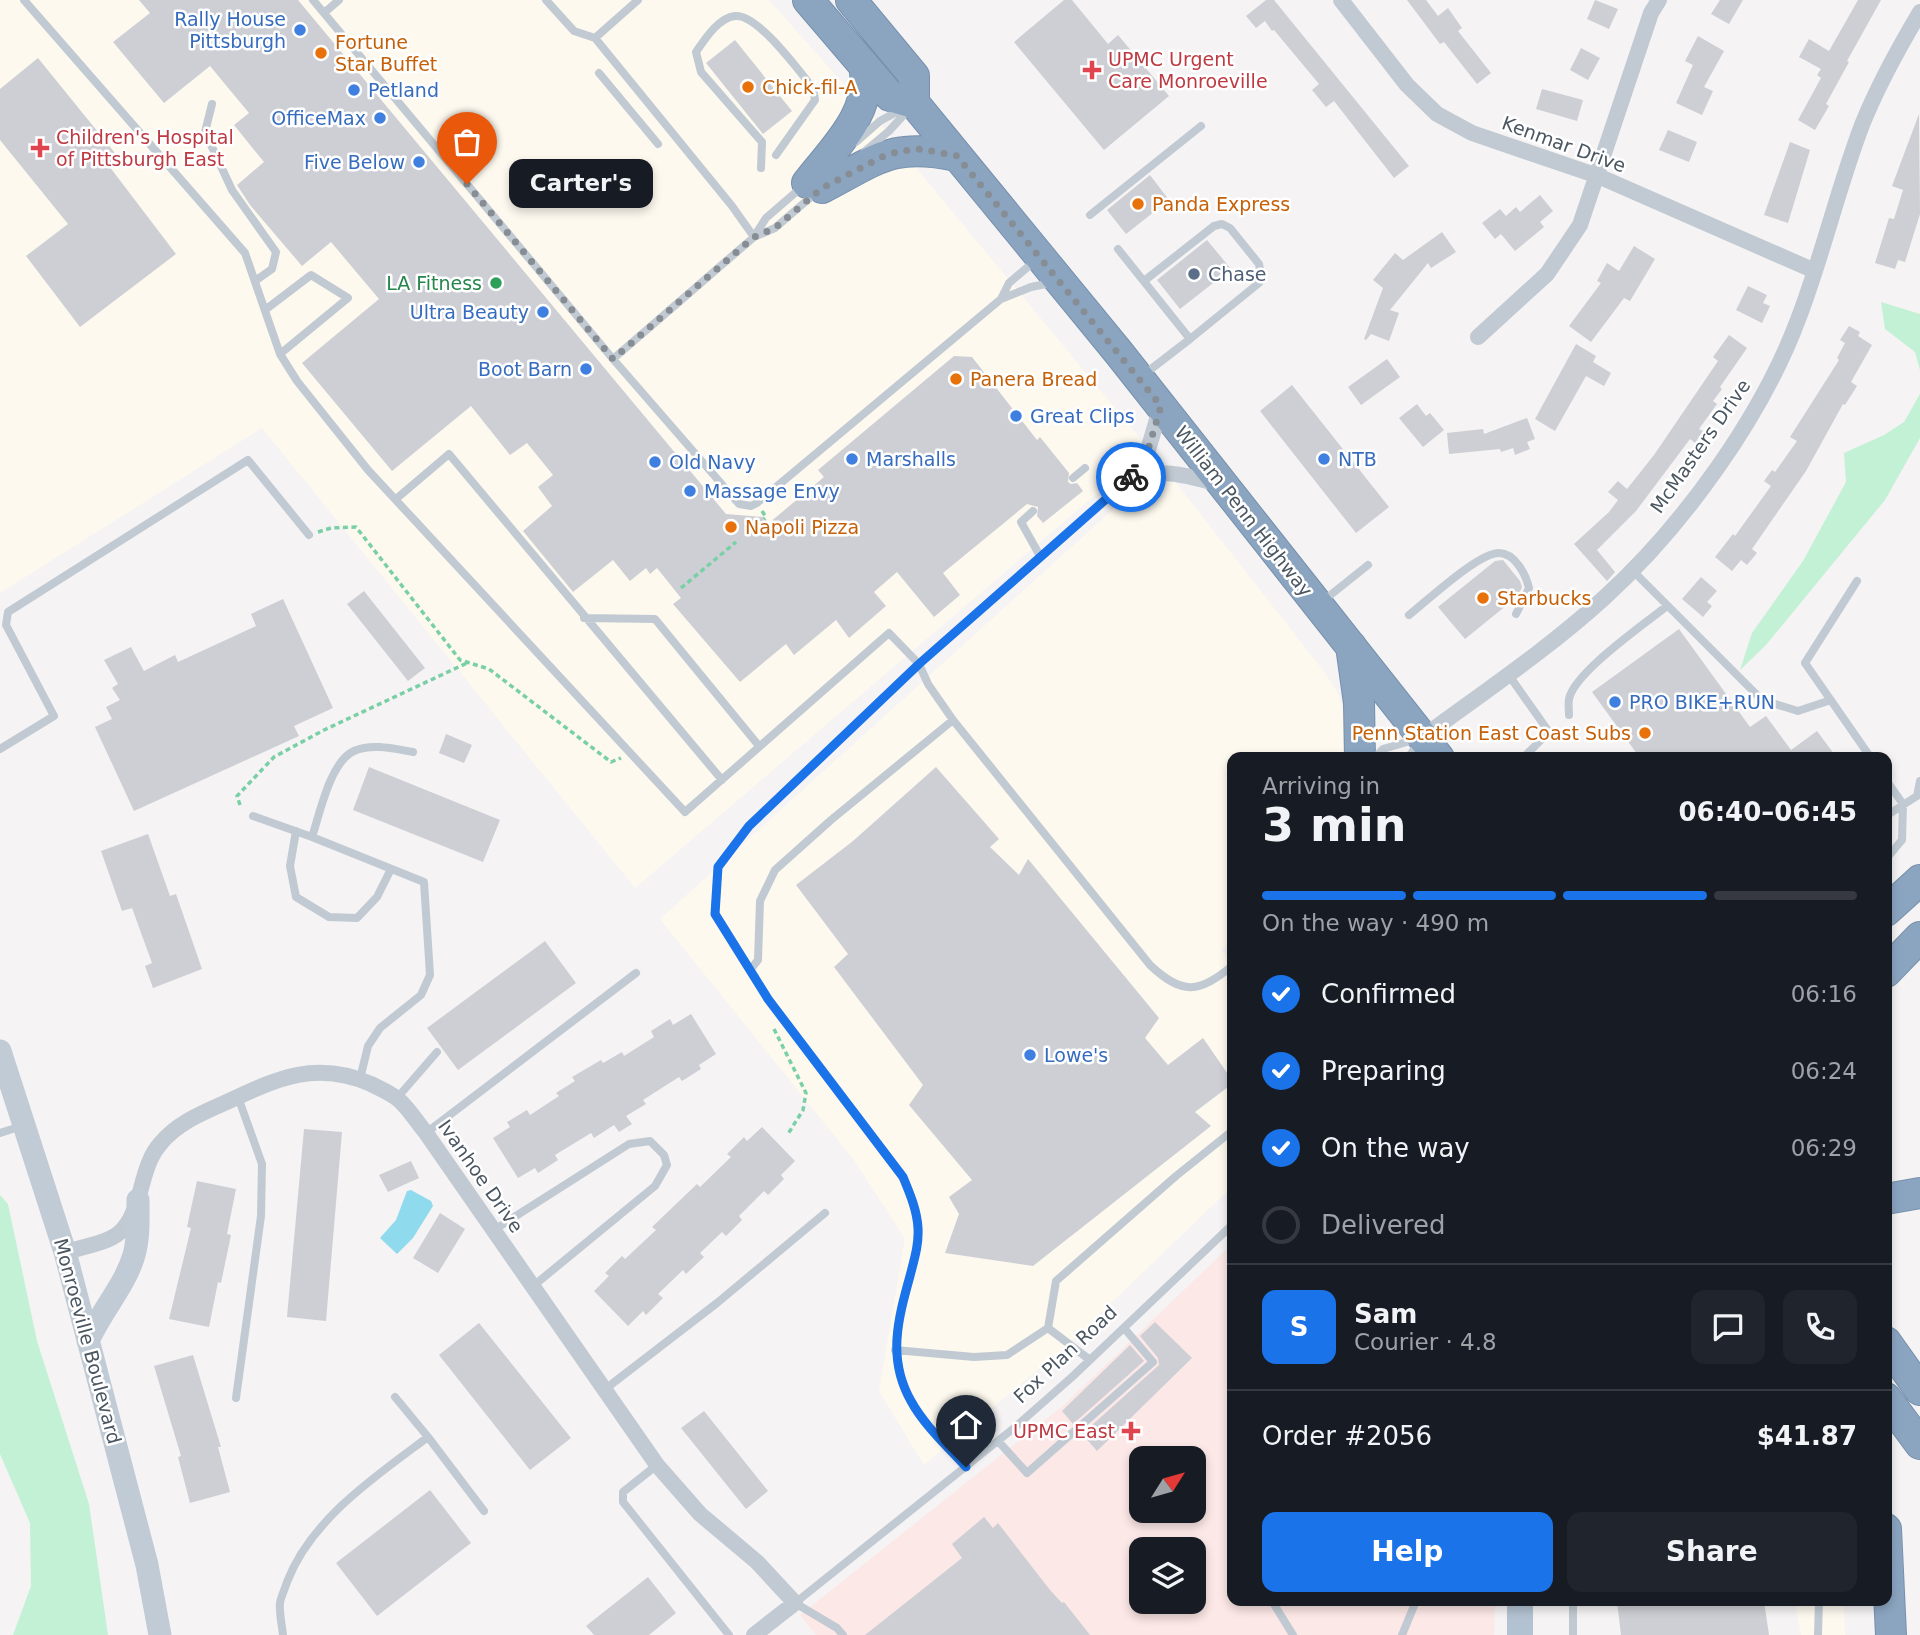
<!DOCTYPE html>
<html lang="en">
<head>
<meta charset="utf-8">
<style>
  body { margin:0; font-family:"DejaVu Sans",sans-serif; background:#20242c; color:#f1f3f6; height:100vh; display:flex; flex-direction:column; font-size:26px; white-space:nowrap }
  * { box-sizing:border-box; margin:0 }
  p { font-size:23px; color:#9ea1a6 }
  .icon { flex:none; width:38px; height:38px; fill:none; stroke:currentColor; stroke-width:2; stroke-linecap:round; stroke-linejoin:round }
  .map { position:relative; flex:1; overflow:hidden }
  .drawer { position:absolute; left:1227px; top:752px; width:665px; height:854px; display:flex; flex-direction:column; background:#171b24; border-radius:14px; box-shadow:0 4px 10px #0003 }
  .drawer>* { flex:none }
  .needle { width:46px; rotate:53deg }
  .controls { position:absolute; left:1129px; top:1446px; display:grid; gap:14px }
  .controls a { display:grid; place-items:center; width:77px; height:77px; border-radius:14px; background:#171b24; box-shadow:0 4px 10px #0003; font-size:35px }
  .pin { position:absolute; display:grid; place-items:center; width:60px; height:60px; color:#fff; margin:-72px -30px; border-radius:50% 50% 50% 0; rotate:-45deg; box-shadow:0 0 7px #0007 }
  .pin .icon { rotate:45deg }
  .courier { position:absolute; display:grid; place-items:center; width:70px; height:70px; margin:-35px; border:5px solid #1a73e8; border-radius:50%; background:#fff; color:#222; box-shadow:0 2px 9px #0007 }
  .bubble { position:absolute; height:49px; border-radius:14px; background:#171b24; box-shadow:0 4px 10px #0003; font-size:23px; font-weight:700; line-height:49px; text-align:center }
  .headline em { font-style:normal; font-weight:700 }
  .headline div { display:flex; flex-direction:column-reverse }
  .headline { display:flex; align-items:center; justify-content:space-between; height:119px; padding:0 35px }
  h1 { font-size:46px; font-weight:700; line-height:52px }
  .bar { display:grid; grid-template-columns:repeat(4,1fr); gap:10px 7px; align-content:center; height:84px; padding:0 35px }
  .bar i { height:9px; border-radius:5px; background:#363941 }
  .bar .selected { background:#1a73e8 }
  .bar p { grid-column:span 4 }
  .line { display:flex; align-items:center; gap:18px; padding:0 35px; border-top:2px solid #363941 }
  .line div { flex:1 }
  .round { display:grid; place-items:center; flex:none; width:74px; height:74px; border-radius:14px; background:#20242c }
  ol { padding:0 35px; list-style:none }
  li { display:flex; align-items:center; gap:21px; height:77px }
  li p { margin-inline-start:auto }
  li .icon { padding:7px; border-radius:50%; background:#1a73e8; color:#fff; stroke-width:4 }
  li:last-child { color:#9ea1a6 }
  li i { width:38px; height:38px; border:4px solid #363941; border-radius:50% }
  .cta { display:flex; gap:14px; margin-top:auto; padding:14px 35px }
  .cta a { flex:1; height:80px; border-radius:14px; background:#1a73e8; color:#fff; font-size:28px; font-weight:700; line-height:80px; text-align:center }
  .cta a+a { background:#20242c; color:#f1f3f6 }
  .map>svg:first-child { display:block }
</style>
</head>
<body>
<div class="map">
<svg width="1920" height="1635" viewBox="0 0 1920 1635">
  <rect width="100%" height="100%" fill="#f5f3f3"/>
  <path fill="#fdf9ef" d="M0,0H769L883,128L1149,449L635,888L262,428L0,593Z
    M1162,465L1326,674L1339,695L1345,721L1346,745L1344,758H1232V941L1222,950L1232,963V1187L1064,1348L924,1465L879,1391L905,1239L854,1160L660,919Z
    M1795,1601H1844L1845,1635H1801Z"/>
  <path fill="#fce8e6" fill-rule="evenodd" d="M1232,1244V1601H1495L1494,1635H816L800,1615L1064,1405ZM1141,1458H1194V1510H1141ZM1141,1549H1194V1601H1141Z"/>
  <path fill="#c3f1d5" d="M1881,302L1920,314V370L1915,352L1885,329Z
    M1920,394V438L1885,500L1766,645L1740,670L1752,633L1803,561L1846,482L1844,453L1884,435L1904,422Z
    M0,1195L8,1204L37,1341L89,1504L108,1635H13L31,1586L30,1523L0,1454Z"/>
  <path fill="#90daee" d="M411,1190L431,1201L433,1206L413,1238L397,1254L380,1238L396,1220L407,1191Z"/>
  <path fill="#cdcfd5" d="M139,0H298L726,514L763,517L769,523L824,477L818,470L954,356L972,357L1037,440L1040,437L1069,473L1068,482L1071,484L1077,483L1083,491L1043,523L1037,516L1038,507L1027,504L943,573L960,595L934,617L897,572L874,592L886,606L849,638L836,620L794,655L786,644L740,682L673,604L681,598L657,568L650,574L646,568L630,581L613,560L573,592L523,531L552,506L538,487L553,475L527,443L510,455L471,406L392,471L302,363L379,299L331,242L302,266L250,205L237,185L264,162L234,125L249,113L210,66L164,103L113,42L150,13Z
    M1064,0H1072L1108,44L1118,35L1169,96L1104,150L1014,42Z
    M1266,0H1274L1409,166L1394,178L1334,101L1326,107L1312,90L1319,84L1274,30L1272,31L1265,21L1256,28L1246,16Z
    M1407,0H1426L1438,16L1448,8L1462,28L1458,31L1491,73L1477,84L1444,42L1440,44Z
    M1595,0L1618,9L1609,29L1587,19Z
    M1720,0H1743L1729,24L1711,14Z
    M1858,0H1881L1847,61L1849,62L1826,104L1829,106L1815,130L1798,120L1821,78L1817,75L1821,69L1799,57L1809,39L1829,51Z
    M1698,36L1724,51L1704,87L1713,91L1702,115L1676,103L1693,65L1685,61Z
    M735,40L792,111L763,134L706,63Z
    M1581,48L1600,58L1588,80L1570,70Z
    M38,58L119,158L109,166L176,254L80,327L26,256L68,224L0,140V89Z
    M1542,89L1583,100L1577,121L1536,109Z
    M1919,114L1920,214L1905,262L1898,260L1895,269L1875,263L1889,218L1894,219L1903,190L1892,186Z
    M1668,130L1697,142L1689,162L1659,150Z
    M1790,142L1810,150L1788,223L1764,215Z
    M1150,175L1169,200L1126,234L1107,210Z
    M1540,195L1553,211L1540,222L1544,227L1515,251L1501,234L1495,239L1482,223L1500,209L1506,216L1516,207L1520,212Z
    M1442,232L1456,252L1431,268L1428,263L1390,310L1399,313L1389,341L1371,334L1366,340L1364,339L1383,288L1373,280L1395,253L1403,260Z
    M1207,240L1231,269L1180,309L1157,280Z
    M1634,246L1655,259L1630,301L1624,298L1591,342L1569,326L1601,283L1597,281L1607,263L1619,271Z
    M1748,286L1767,295L1763,303L1770,306L1762,323L1736,310Z
    M1849,326L1860,332L1858,336L1872,345L1851,382L1857,386L1845,405L1843,404L1806,471L1752,549L1757,553L1747,565L1741,560L1732,571L1715,557L1733,534L1735,536L1771,486L1764,481L1772,470L1775,472L1797,441L1790,437L1839,360L1837,358L1845,343L1840,340Z
    M1729,335L1747,348L1720,387L1722,389L1713,401L1717,404L1699,429L1703,431L1695,443L1690,439L1636,511L1597,550L1615,572L1607,581L1574,544L1609,512L1618,500L1608,492L1618,481L1627,489L1654,455L1718,361L1713,357Z
    M1576,344L1596,356L1593,362L1611,373L1604,386L1586,376L1555,431L1535,419Z
    M1387,359L1400,377L1361,405L1348,387Z
    M1292,385L1389,507L1356,533L1260,411Z
    M1417,404L1426,416L1430,413L1444,430L1423,447L1399,418Z
    M1527,418L1535,439L1527,442L1530,449L1515,455L1513,448L1501,452L1500,449L1449,454L1447,433L1483,429L1484,434Z
    M1503,560L1520,581L1522,587L1518,596L1465,639L1438,607L1495,561Z
    M1701,577L1717,591L1707,602L1712,606L1703,617L1682,599Z
    M364,591L425,668L408,681L347,604Z
    M283,599L333,708L294,726L299,736L134,811L95,727L112,719L106,707L120,700L112,688L118,684L104,660L131,647L144,671L175,655L178,662L256,626L251,614Z
    M1679,629L1750,727L1766,716L1791,750L1817,731L1837,758H1640L1592,692Z
    M446,734L472,745L464,763L439,753Z
    M369,767L500,820L483,862L353,810Z
    M936,767L999,839L990,847L1019,875L1028,859L1159,1018L1145,1038L1168,1065L1203,1038L1232,1080V1084L1195,1112L1211,1126L1033,1266L945,1253L959,1214L949,1197L972,1180L909,1105L923,1085L834,967L848,954L796,885L853,841Z
    M148,834L170,896L176,894L202,969L153,988L145,966L152,963L132,908L122,911L101,851Z
    M545,941L576,983L458,1070L427,1028Z
    M691,1014L716,1054L699,1065L701,1069L682,1081L679,1077L643,1100L646,1104L626,1116L632,1124L619,1132L614,1125L594,1138L591,1133L555,1155L558,1160L538,1173L535,1168L518,1178L493,1138L510,1127L507,1122L527,1110L530,1115L559,1096L556,1093L575,1081L572,1077L601,1060L603,1063L622,1052L624,1056L654,1037L651,1031L670,1019L673,1025Z
    M762,1127L795,1161L781,1175L784,1179L768,1195L764,1191L739,1216L742,1220L726,1236L722,1232L700,1253L704,1257L686,1274L683,1270L658,1294L663,1298L646,1315L643,1311L628,1326L594,1291L609,1276L605,1273L622,1256L625,1259L656,1230L652,1227L697,1184L700,1187L731,1157L727,1154L744,1137L747,1141Z
    M304,1129L342,1132L326,1321L287,1317Z
    M411,1161L419,1178L388,1192L379,1175Z
    M197,1181L236,1189L227,1234L231,1235L221,1283L218,1282L209,1327L169,1319L191,1228L187,1227Z
    M440,1213L465,1229L438,1273L413,1258Z
    M1155,1322L1192,1358L1097,1451L1082,1434L1159,1365L1158,1358L1140,1336Z
    M479,1323L571,1438L530,1470L439,1355Z
    M1130,1345L1144,1361L1073,1424L1062,1411Z
    M193,1355L221,1447H218L230,1492L190,1503L178,1457L181,1456L154,1366Z
    M704,1411L768,1491L746,1509L681,1428Z
    M430,1490L471,1543L377,1616L336,1563Z
    M984,1517L993,1528L998,1523L1050,1590L1062,1603L1064,1602L1090,1635H865L962,1558L952,1544Z
    M648,1577L676,1613L649,1635H594L586,1626Z
    M1617,1601H1764L1769,1635H1621Z"/>
  <g fill="none" stroke-linecap="round" stroke-linejoin="round">
    <g stroke="#7690ad" stroke-width="32">
      <path id="highway" d="M808,0L890,96L914,103L1119,353L1439,758
        M851,0L914,76V103
        M807,183C833,149 874,112 864,66
        M822,188C878,159 892,142 957,156
        M1351,646L1359,703L1360,758
        M1886,911L1920,880
        M1886,972L1920,937
        M1886,1199L1920,1193
        M1886,1342L1920,1390
        M1886,1398L1920,1444
        M1886,1529L1891,1635"/>
    </g>
    <path stroke="#7ad0a6" stroke-width="3.5" stroke-dasharray="5 3.5" stroke-linecap="butt" d="M762,511L766,517L764,519
      M318,532L331,528L356,527L460,660L489,669L611,762L621,758
      M681,588L736,542
      M240,805L237,796L274,757L324,730L467,663
      M774,1029L806,1093L803,1110L788,1134"/>
    <path stroke="#c1cad2" stroke-width="8" d="M24,0L245,253L280,354L297,381L368,470L685,812L889,633L919,664L928,684L953,720L1150,965C1183,996 1199,993 1232,966
      M313,0L613,359L739,504L751,506L757,503L1001,299L1031,287L1051,283
      M546,0L574,31L595,38L732,206L754,237
      M324,13L339,0
      M595,38L638,0
      M599,73L658,144
      M212,104L205,132L232,190L276,252L272,269L255,281
      M856,142L880,121L902,109
      M864,152L889,131L910,108
      M761,168L762,142L701,72L696,52C705,39 718,18 735,16C757,13 799,71 813,88L815,100L776,155
      M1090,215L1201,126
      M754,237L766,218L803,186
      M1118,249L1190,339L1142,376
      M1144,281L1214,226L1222,224L1230,228L1259,264L1261,275L1259,283L1190,339
      M1001,299L1009,283L1036,260
      M265,310L311,275L348,298L280,354
      M613,359L754,237L775,228L819,190
      M1073,478L1085,468
      M396,499L449,454L722,780
      M1033,511L1021,522L1040,556
      M1632,570L1762,700L1798,711L1831,700
      M1857,581L1805,663L1871,758
      M1323,601L1368,565
      M1409,615C1428,600 1478,553 1499,553C1515,553 1526,575 1529,588L1516,614
      M584,618L655,619L759,746
      M1508,674L1549,732L1525,756L1527,758
      M1569,715C1569,710 1568,704 1569,699C1574,673 1644,624 1667,606
      M0,749L54,716L6,625L8,612L248,460L309,535
      M1375,758L1383,749L1417,739
      M1408,758L1419,742
      M1886,780L1903,804L1902,840L1886,859
      M253,816L312,837L424,882L430,975L421,995L380,1028L368,1046L360,1079
      M1886,816L1917,796L1920,781
      M296,831L290,866L296,897L329,917L357,918L377,897L391,869
      M312,837C320,813 330,762 354,751C372,743 395,749 413,752
      M750,970L758,960L760,901L775,870L831,820L953,720
      M397,1098L437,1052
      M0,1133L22,1126
      M426,1133L636,973
      M494,1230L629,1144L650,1141L664,1155L667,1165L655,1186L532,1287
      M895,1350L974,1357L1007,1355L1048,1328
      M1090,1360L1048,1328L1056,1281L1176,1176L1232,1131
      M604,1390L717,1303L825,1213
      M395,1397L428,1437
      M236,1398L261,1216L262,1164L238,1097
      M998,1441L1027,1473L1153,1362L1124,1328
      M657,1465L623,1492V1502L729,1635
      M966,1467C947,1446 924,1425 911,1401C887,1359 898,1319 910,1276C914,1260 919,1245 918,1228C917,1210 910,1194 903,1177L768,999L715,913L718,867L749,826L919,664L1130,479
      M1272,1601L1293,1635
      M1573,1601V1635
      M283,1635C282,1625 279,1613 280,1603C281,1596 285,1589 287,1582C311,1519 376,1476 428,1437L484,1511
      M843,1635L837,1628L795,1603L1014,1428L1072,1377L1232,1225
      M1402,1635L1416,1601
      M1818,1635L1819,1601"/>
    <path stroke="#c1cad2" stroke-width="16" d="M1341,0L1407,85L1437,114L1472,133L1598,176L1815,271
      M1478,337L1547,274L1580,225L1651,13L1659,0
      M1130,479C1161,467 1188,476 1219,484
      M1130,479L1148,450L1161,406
      M1423,737C1484,692 1548,649 1604,598C1683,526 1762,417 1799,317C1823,254 1838,188 1862,125C1878,85 1898,49 1920,12
      M65,1252C120,1238 128,1239 143,1181C147,1167 151,1154 161,1143C178,1122 205,1112 229,1101C278,1078 317,1060 371,1084C381,1089 391,1093 399,1100C409,1109 417,1122 426,1133L657,1465L700,1514L757,1562L795,1603L754,1635"/>
    <path stroke="#c1cbd6" stroke-width="23" d="M0,1051L65,1252L147,1565L160,1635
      M88,1341C101,1311 125,1286 134,1255C139,1237 138,1218 138,1200"/>
    <path stroke="#b3c2d1" stroke-width="26" d="M1520,1601V1635"/>
    <use href="#highway" stroke="#8ba5c1" stroke-width="30"/>
  </g>
  <g fill="none" stroke-linecap="round" stroke-linejoin="round">
    <path stroke="#868d94" stroke-width="7" stroke-dasharray="0 12.6" d="M467,184L613,359L754,237L775,228L822,188L886,155L901,151L922,149L957,156L1161,406L1148,450L1131,477"/>
    <path stroke="#1a73e8" stroke-width="9" d="M966,1467C947,1446 924,1425 911,1401C887,1359 898,1319 910,1276C914,1260 919,1245 918,1228C917,1210 910,1194 903,1177L768,999L715,914L718,867L749,826L919,664L1131,477"/>
  </g>
  <g fill="#3f7fe0" stroke="#fff" stroke-width="2.5">
    <circle cx="300" cy="30" r="7"/>
    <circle cx="354" cy="90" r="7"/>
    <circle cx="380" cy="118" r="7"/>
    <circle cx="419" cy="162" r="7"/>
    <circle cx="543" cy="312" r="7"/>
    <circle cx="586" cy="369" r="7"/>
    <circle cx="1016" cy="416" r="7"/>
    <circle cx="852" cy="459" r="7"/>
    <circle cx="1324" cy="459" r="7"/>
    <circle cx="655" cy="462" r="7"/>
    <circle cx="690" cy="491" r="7"/>
    <circle cx="1615" cy="702" r="7"/>
    <circle cx="1030" cy="1055" r="7"/>
  </g>
  <g fill="#e8710a" stroke="#fff" stroke-width="2.5">
    <circle cx="321" cy="53" r="7"/>
    <circle cx="748" cy="87" r="7"/>
    <circle cx="1138" cy="204" r="7"/>
    <circle cx="956" cy="379" r="7"/>
    <circle cx="731" cy="527" r="7"/>
    <circle cx="1483" cy="598" r="7"/>
    <circle cx="1645" cy="733" r="7"/>
  </g>
  <g fill="#e0444e" stroke="#fff" stroke-width="2.5">
    <path d="M1088.5 59.5h7v7h7v7h-7v7h-7v-7h-7v-7h7z"/>
    <path d="M36.5 137.5h7v7h7v7h-7v7h-7v-7h-7v-7h7z"/>
    <path d="M1127.5 1420.5h7v7h7v7h-7v7h-7v-7h-7v-7h7z"/>
  </g>
  <circle fill="#5c6f8a" stroke="#fff" stroke-width="2.5" cx="1194" cy="274" r="7"/>
  <circle fill="#2e9e5b" stroke="#fff" stroke-width="2.5" cx="496" cy="283" r="7"/>
  <g text-anchor="middle" dominant-baseline="central" stroke-width="5" stroke-linejoin="round" paint-order="stroke">
    <g font-size="19" fill="#366cbe" stroke="#fff" text-anchor="start">
      <text x="286" y="19" text-anchor="end">Rally House<tspan x="286" dy="22">Pittsburgh</tspan></text>
      <text x="368" y="90">Petland</text>
      <text x="366" y="118" text-anchor="end">OfficeMax</text>
      <text x="405" y="162" text-anchor="end">Five Below</text>
      <text x="529" y="312" text-anchor="end">Ultra Beauty</text>
      <text x="572" y="369" text-anchor="end">Boot Barn</text>
      <text x="1030" y="416">Great Clips</text>
      <text x="866" y="459">Marshalls</text>
      <text x="1338" y="459">NTB</text>
      <text x="669" y="462">Old Navy</text>
      <text x="704" y="491">Massage Envy</text>
      <text x="1629" y="702">PRO BIKE+RUN</text>
      <text x="1044" y="1055">Lowe's</text>
    </g>
    <g font-size="19" fill="#c56008" stroke="#fff" text-anchor="start">
      <text x="335" y="42">Fortune<tspan x="335" dy="22">Star Buffet</tspan></text>
      <text x="762" y="87">Chick-fil-A</text>
      <text x="1152" y="204">Panda Express</text>
      <text x="970" y="379">Panera Bread</text>
      <text x="745" y="527">Napoli Pizza</text>
      <text x="1497" y="598">Starbucks</text>
      <text x="1631" y="733" text-anchor="end">Penn Station East Coast Subs</text>
    </g>
    <g font-size="19" fill="#be3a42" stroke="#fff" text-anchor="start">
      <text x="1108" y="59">UPMC Urgent<tspan x="1108" dy="22">Care Monroeville</tspan></text>
      <text x="56" y="137">Children's Hospital<tspan x="56" dy="22">of Pittsburgh East</tspan></text>
      <text x="1115" y="1431" text-anchor="end">UPMC East</text>
    </g>
    <g font-size="19" fill="#4a5661" stroke="#fff">
      <text transform="translate(1564 144) rotate(20)">Kenmar Drive</text>
      <text transform="translate(1700 446) rotate(-55)">McMasters Drive</text>
      <text transform="translate(1244 511) rotate(52)">William Penn Highway</text>
      <text transform="translate(481 1176) rotate(55)">Ivanhoe Drive</text>
      <text transform="translate(88 1341) rotate(75)">Monroeville Boulevard</text>
      <text transform="translate(1065 1354) rotate(-43)">Fox Plan Road</text>
    </g>
    <g font-size="19" fill="#4e5e75" stroke="#fff" text-anchor="start">
      <text x="1208" y="274">Chase</text>
    </g>
    <g font-size="19" fill="#27864d" stroke="#fff" text-anchor="end">
      <text x="482" y="283">LA Fitness</text>
    </g>
  </g>
</svg>
<div class="controls">
<a><svg class="needle" viewBox="-14 -14 28 28"><path d="M0-13l5 13h-10z" fill="#e53935"/><path d="M0 13l5-13h-10z" fill="#9ea1a6"/></svg></a>
<a><svg class="icon" aria-label="layers" viewBox="0 0 24 24"><path d="M12 4l9 5-9 5-9-5zM3 14l9 5 9-5"/></svg></a>
</div>
<div class="pin" style="left:467px;top:184px;background:#ea580c"><svg class="icon" aria-label="bag" viewBox="0 0 24 24"><path d="M5 8h14l-1 12H6zM9 8a3 3 0 0 1 6 0"/></svg></div>
<div class="pin" style="left:966px;top:1467px;background:#1f2937"><svg class="icon" aria-label="home" viewBox="0 0 24 24"><path d="M3 11l9-7 9 7M6 9v11h12V9"/></svg></div>
<div class="courier" style="left:1131px;top:477px"><svg class="icon" aria-label="bike" viewBox="0 0 24 24"><circle cx="6" cy="16" r="4"/><circle cx="18" cy="16" r="4"/><path d="M6 16l4-8h5l3 8M10 8l3 8H6M13 5h3"/></svg></div>
<div class="bubble" style="left:509px;top:159px;width:144px">Carter's</div>
<section class="drawer">
<div class="headline"><div><h1>3 min</h1><p>Arriving in</p></div><em>06:40–06:45</em></div>
<div class="bar"><i class="selected"></i><i class="selected"></i><i class="selected"></i><i></i><p>On the way · 490 m</p></div>
<ol>
<li><svg class="icon" aria-label="check" viewBox="0 0 24 24"><path d="M5 12l5 5 9-10"/></svg>Confirmed<p>06:16</p></li>
<li><svg class="icon" aria-label="check" viewBox="0 0 24 24"><path d="M5 12l5 5 9-10"/></svg>Preparing<p>06:24</p></li>
<li><svg class="icon" aria-label="check" viewBox="0 0 24 24"><path d="M5 12l5 5 9-10"/></svg>On the way<p>06:29</p></li>
<li><i></i>Delivered</li>
</ol>
<div class="line" style="height:126px"><b class="round" style="background:#1a73e8;color:#fff">S</b><div><b>Sam</b><p>Courier · 4.8</p></div><a class="round"><svg class="icon" aria-label="chat" viewBox="0 0 24 24"><path d="M4 5h16v11H9l-5 4z"/></svg></a><a class="round"><svg class="icon" aria-label="phone" viewBox="0 0 24 24"><path d="M5 4h4l2 5-3 2q2 4 5 5l2-3 5 2v4C11 20 4 13 5 4z"/></svg></a></div>
<div class="line" style="height:91px"><div>Order #2056</div><b>$41.87</b></div>
<div class="cta"><a>Help</a><a>Share</a></div>
</section>
</div>
</body>
</html>
